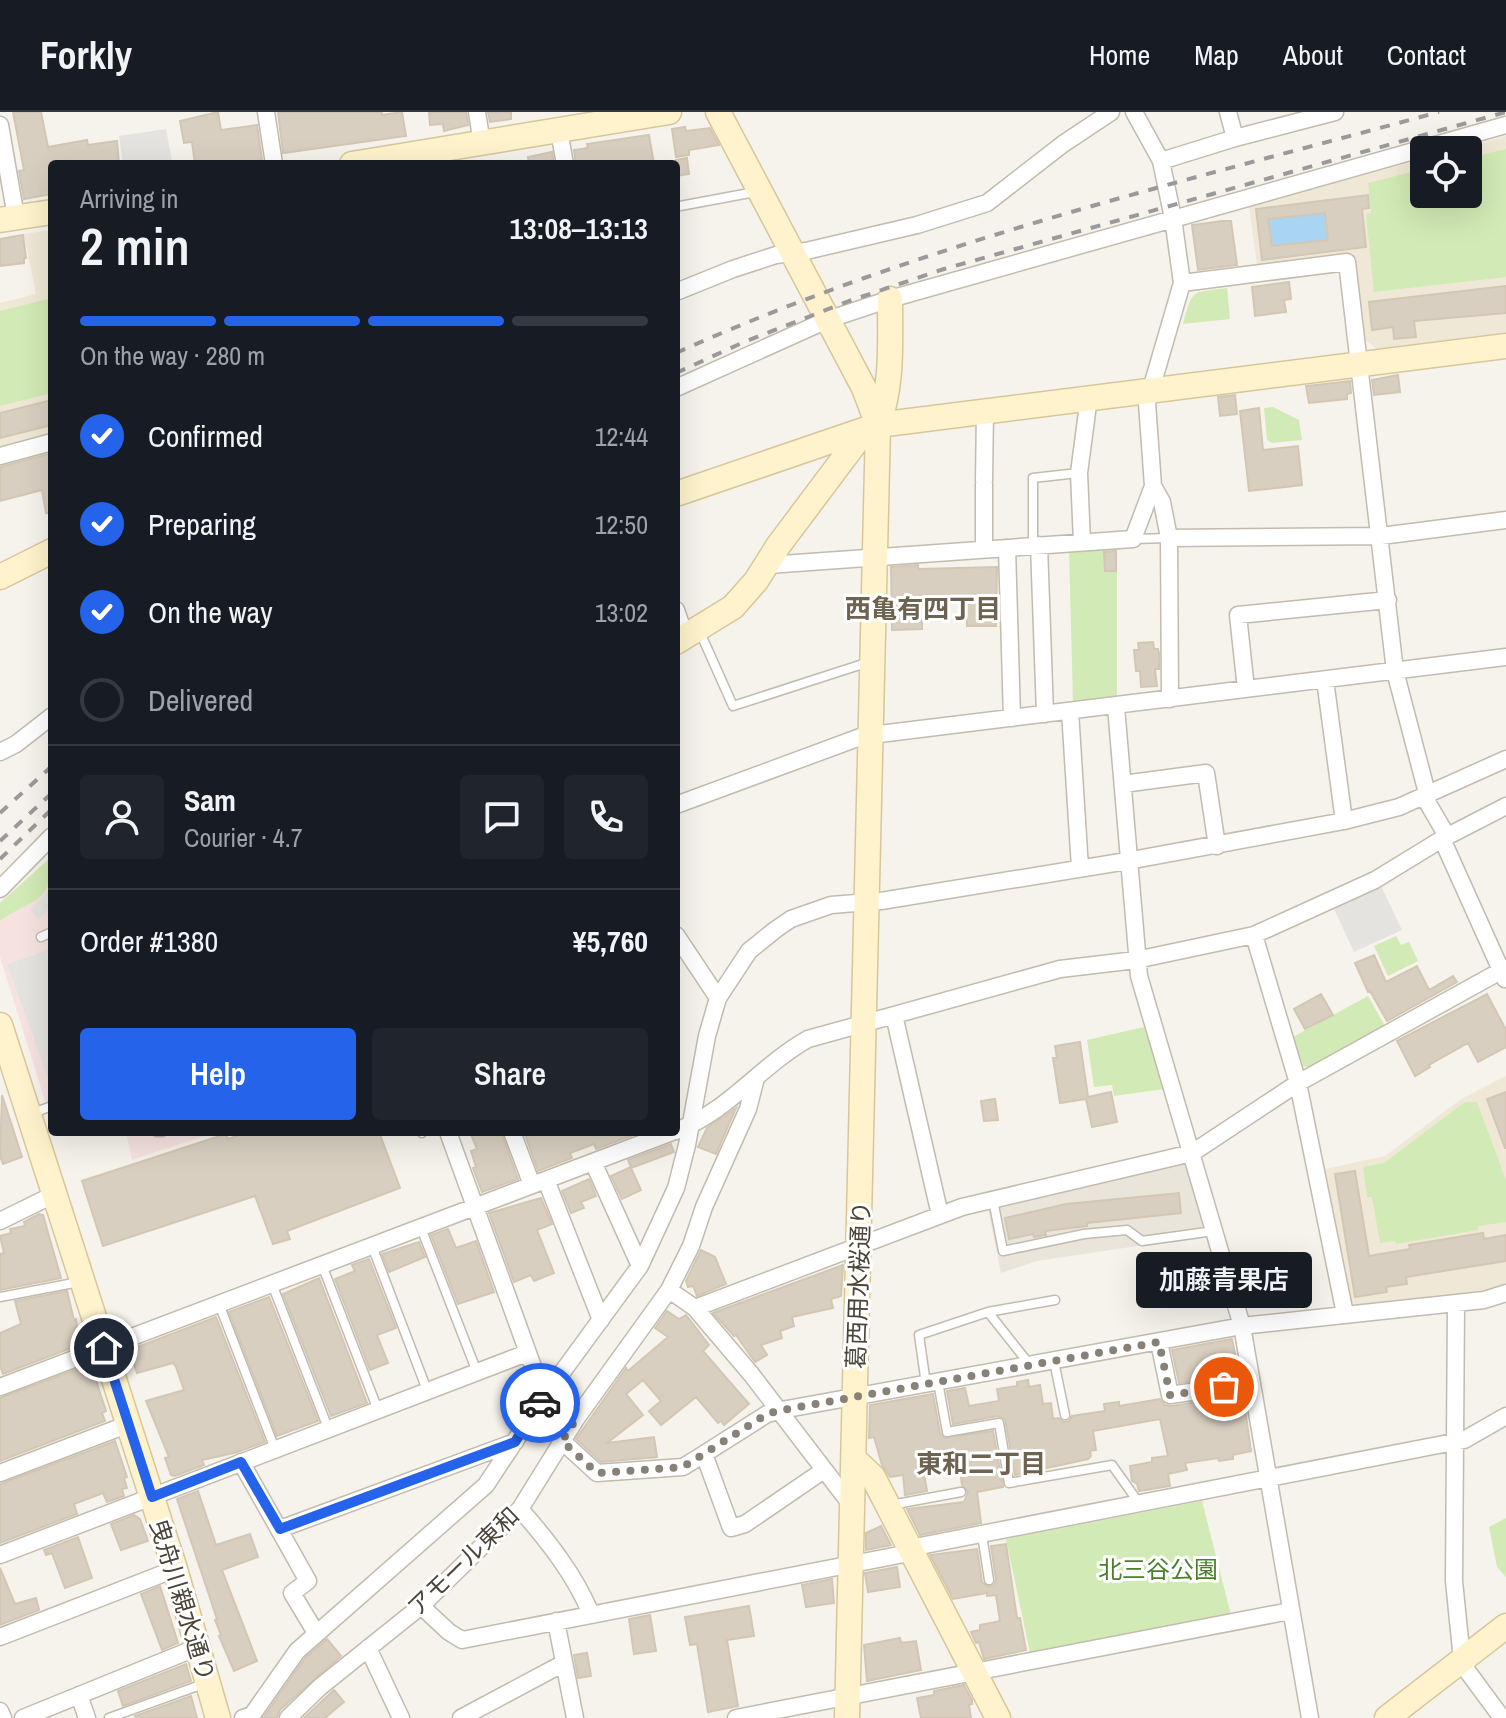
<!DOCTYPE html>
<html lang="en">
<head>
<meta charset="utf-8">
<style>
  body { margin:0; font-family:"Archivo Narrow","Noto Sans JP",sans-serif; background:#20242c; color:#f1f3f6; height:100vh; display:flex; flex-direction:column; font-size:30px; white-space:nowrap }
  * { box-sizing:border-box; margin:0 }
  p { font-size:26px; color:#9ea1a6 }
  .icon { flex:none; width:44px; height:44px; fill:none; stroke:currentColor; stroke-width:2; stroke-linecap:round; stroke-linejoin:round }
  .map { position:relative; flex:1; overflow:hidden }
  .details { position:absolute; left:48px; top:48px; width:632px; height:976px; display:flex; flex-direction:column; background:#171b24; border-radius:8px; box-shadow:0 8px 32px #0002 }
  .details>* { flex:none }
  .tools { position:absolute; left:1410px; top:24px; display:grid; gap:16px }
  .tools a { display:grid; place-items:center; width:72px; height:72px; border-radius:8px; background:#171b24; box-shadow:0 8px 32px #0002; font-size:40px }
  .pin { position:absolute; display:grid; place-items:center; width:68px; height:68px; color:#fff; margin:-34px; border:4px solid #fff; border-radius:50%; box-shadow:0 2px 8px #0007 }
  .courier { position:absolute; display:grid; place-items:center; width:80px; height:80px; margin:-40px; border:6px solid #2563eb; border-radius:50%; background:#fff; color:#222; box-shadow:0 2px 10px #0007 }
  .bubble { position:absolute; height:56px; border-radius:8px; background:#171b24; box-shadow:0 8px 32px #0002; font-size:26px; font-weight:600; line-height:56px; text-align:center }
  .head em { font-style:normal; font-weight:600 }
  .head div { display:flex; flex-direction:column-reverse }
  .head { display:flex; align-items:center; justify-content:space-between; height:136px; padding:0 32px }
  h1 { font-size:52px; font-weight:600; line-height:60px }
  .bar { display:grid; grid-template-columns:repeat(4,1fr); gap:12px 8px; align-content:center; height:96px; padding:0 32px }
  .bar i { height:10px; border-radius:6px; background:#363941 }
  .bar .selected { background:#2563eb }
  .bar p { grid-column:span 4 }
  .line { display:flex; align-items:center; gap:20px; padding:0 32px; border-top:2px solid #363941 }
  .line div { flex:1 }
  .round { display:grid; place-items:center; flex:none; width:84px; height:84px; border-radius:8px; background:#20242c }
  ol { padding:0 32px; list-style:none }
  li { display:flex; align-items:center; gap:24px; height:88px }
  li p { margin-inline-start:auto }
  li .icon { padding:8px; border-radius:50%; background:#2563eb; color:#fff; stroke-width:4 }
  li:last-child { color:#9ea1a6 }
  li i { width:44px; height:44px; border:4px solid #363941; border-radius:50% }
  .button { display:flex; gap:16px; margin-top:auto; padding:16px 32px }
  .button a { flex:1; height:92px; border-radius:8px; background:#2563eb; color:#fff; font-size:32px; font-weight:600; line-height:92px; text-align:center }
  .button a+a { background:#20242c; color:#f1f3f6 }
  header { display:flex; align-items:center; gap:48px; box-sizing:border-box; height:112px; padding:0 40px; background:#171b24; border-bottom:2px solid #363941 }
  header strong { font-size:38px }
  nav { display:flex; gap:44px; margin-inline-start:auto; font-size:28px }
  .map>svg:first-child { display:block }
</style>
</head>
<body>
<header>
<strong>Forkly</strong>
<nav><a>Home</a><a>Map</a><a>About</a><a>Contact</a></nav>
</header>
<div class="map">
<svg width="1506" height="1606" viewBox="0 0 1506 1606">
  <rect width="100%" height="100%" fill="#f6f3ec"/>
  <path fill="#eae5da" d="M1182,1050L1192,1057L1211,1123L1037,1149L1001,1161L988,1097Z"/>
  <path fill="#efe8d6" d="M1506,24V220L1377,237L1363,226L1353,141L1257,153L1249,94L1424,47V82H1468V38H1456Z
    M52,118V323L0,335V191L36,182L24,122Z
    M1506,964V1173L1480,1183L1358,1195L1349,1188L1325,1057L1385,1044L1461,987Z"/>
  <path fill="#f6e3e0" d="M52,745V1008H51L0,845V794Z
    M126,1020H217L132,1048Z"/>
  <path fill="#d2eab5" d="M1506,37V165L1374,180L1366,102L1371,101L1368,71L1424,57V82H1468V46Z
    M1227,176L1230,207L1183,212C1193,176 1191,181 1227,176Z
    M52,186V281L0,294V199Z
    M1273,295L1299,308L1302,328L1272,331L1267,328L1264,296Z
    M1117,436V588L1073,590L1069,438Z
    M52,744C52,795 32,785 0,809V791Z
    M1396,824L1401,833L1409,830L1418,849L1388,864L1374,834Z
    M1368,884L1385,914L1311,956L1301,954L1293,925Z
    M1144,915L1164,977L1114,984L1112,973L1094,975L1087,928Z
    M1465,990H1477L1506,1068V1110L1478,1114V1118L1396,1132L1395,1129L1380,1131L1372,1085H1367L1363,1055L1384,1051Z
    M1202,1389L1231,1503L1030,1541L1006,1427Z
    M1506,1406V1465L1497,1455L1489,1415Z"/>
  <path fill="#e5e3e0" d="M166,17L172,49L123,52L119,24Z
    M1381,774L1402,818L1354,840L1334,797Z
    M52,775V793L39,807L30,798Z
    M52,837V977L7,852Z"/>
  <path fill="#a9d4f2" d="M1325,101L1328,128L1272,134L1268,107Z"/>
  <path fill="#d8cfc1" stroke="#d3c7b4" stroke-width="2" fill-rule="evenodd" d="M13,0H41L48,35L87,28L88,33L117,29L119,52H52V82L24,87L19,59L24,58Z
    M218,0L221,18L257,13L262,48L234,52H195L192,30L184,31L180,9Z
    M278,0H382V3L402,0L406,24L283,41Z
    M429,0H466L468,13L444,19L443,12L430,13Z
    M488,0H511V7L490,10Z
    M685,15L686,19L710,16L719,33L689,38V43L676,45L672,17Z
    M649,23L654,52H576L574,38L588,36L587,32Z
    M552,40L554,52H529L528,45Z
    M687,46L689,62L676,64V48Z
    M1368,83L1369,96L1362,97L1366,135L1262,148L1256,97ZM1325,101L1328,128L1272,134L1268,107Z
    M1222,109H1231L1237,153L1198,158L1192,113Z
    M23,123L26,146H24V151L0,154V127Z
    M1289,170L1291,187L1284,188L1286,200L1255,204L1252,175Z
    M1506,174V201L1414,209L1416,225L1394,227L1393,215L1372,218L1369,190Z
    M1398,263L1400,280L1374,283L1372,268Z
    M1350,269L1351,281L1347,282V287L1309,291L1306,274Z
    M1235,283L1237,302L1220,304L1218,285Z
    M52,288V313L0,326V301Z
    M1259,296L1263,338L1298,334L1302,373L1249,379L1240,299Z
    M52,341V401H46L42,378L0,389V355Z
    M1116,439V459H1105L1104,440Z
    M918,453V457L997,455L996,514H967L966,488H931V504H922V517L892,518L891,455Z
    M1153,530L1154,537H1158L1159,541V557H1155L1157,574L1141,575L1140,559H1136L1134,538H1139L1138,531Z
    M1374,843L1386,870L1417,854L1429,878L1453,864L1457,870L1387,909L1370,879L1368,880L1355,851Z
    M1321,882L1333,903L1305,917L1294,897Z
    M1487,882L1506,918V935L1478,950L1468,931L1429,953L1430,955L1415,964L1397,929Z
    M1080,930L1088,985L1111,980L1117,1010L1092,1015L1086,987L1060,991L1053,946H1057L1055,934Z
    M1506,980V1036H1505L1487,987Z
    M2,983L22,1045L3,1052L0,1044Z
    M995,987L998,1008L984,1009L981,989Z
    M736,996L716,1042L698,1035L707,1016Z
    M248,1020H379L400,1076L287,1119L290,1127L273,1132L255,1084L103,1134L82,1069L226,1022L228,1027Z
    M470,1020H501L518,1067L482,1080L473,1056L476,1055L471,1039L477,1037Z
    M524,1020H641L596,1037L594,1032L570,1041L572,1046L538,1059Z
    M671,1032L674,1040L631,1056L641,1078L622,1087L611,1064L631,1055L628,1048Z
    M1355,1059L1369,1144L1410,1137L1409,1133L1483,1121L1484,1127L1506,1123V1149L1406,1165L1407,1172L1386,1175L1387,1180L1355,1185L1335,1062Z
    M589,1067L596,1084L581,1090L584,1096L571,1101L562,1079Z
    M1179,1081L1181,1101L1087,1111V1114L1045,1119L1046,1123L1034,1125L1033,1122L1009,1127L1005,1106L1066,1092Z
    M541,1086L552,1112L537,1118L554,1161L534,1169L531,1163L514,1170L489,1101Z
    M39,1102L43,1103L61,1166L0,1178V1142L4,1141L0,1124L11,1121L10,1117L25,1114L24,1110Z
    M448,1117L456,1136L476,1129L494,1180L458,1192L431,1123Z
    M419,1130L425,1145L389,1160L382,1142Z
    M701,1138L715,1145L726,1172L697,1184L693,1174L688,1175L686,1169Z
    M369,1147L396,1216L377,1223L388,1251L370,1258L335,1167L355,1159L352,1153Z
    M843,1153L841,1184L831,1187L833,1196L792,1205L794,1214L780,1219L782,1226L761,1233L767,1243L755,1250L736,1223L734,1224L713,1201Z
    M319,1166L367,1291L331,1304L283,1182Z
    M67,1179L74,1208L76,1207L79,1233L3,1262L0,1254V1221L21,1212L15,1189Z
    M269,1185L318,1309L277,1324L229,1200Z
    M667,1199L679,1207L686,1203L709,1233L703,1239L749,1292L724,1313L721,1309L718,1311L696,1285L661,1313L649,1299L661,1289L643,1268L626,1282L643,1303L607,1331L654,1325L657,1345L601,1350L576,1327L626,1256L628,1259L668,1225L655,1216Z
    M216,1205L265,1330L234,1341L202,1348L204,1353L175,1364L171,1363L165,1346L169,1345L146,1289L184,1278L176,1255L173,1251L137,1261L130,1241L132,1237Z
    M1232,1227L1239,1262L1179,1271L1172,1238Z
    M88,1253L92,1256L106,1299L102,1301L105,1309L0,1349V1286Z
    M1028,1268L1029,1275L1040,1273L1043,1292L1051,1291L1053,1307L1059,1306L1064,1310L1069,1309L1072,1304L1105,1299L1104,1292L1119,1290V1294L1160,1287L1165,1293L1172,1294L1243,1283L1251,1339L1233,1343V1347L1219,1349L1218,1346L1185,1351L1187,1358L1168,1362L1170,1374L1139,1379L1137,1372L1132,1369L1130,1354L1152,1350V1346L1168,1344L1160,1307L1093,1319L1096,1338L1090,1339L1091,1344L1088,1347L1015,1363L1005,1307L998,1304L953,1312L947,1279L965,1276L969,1294L999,1289L997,1277L1017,1274V1270Z
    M933,1282L940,1321L944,1326L993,1319L1003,1375L977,1380L981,1411L920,1423L907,1397L964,1390L968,1380L962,1373L958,1344L922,1350L927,1379L905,1383L903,1363L890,1365L882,1353L874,1325L869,1326L870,1293Z
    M115,1329L127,1365L124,1366L127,1376L122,1377L124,1384L107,1390L103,1381L74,1392L77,1402L0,1431V1372Z
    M198,1379L216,1433L250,1422L258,1445L222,1458L257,1549L234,1559L219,1524L221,1523L215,1508L217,1507L177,1387Z
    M134,1403L140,1407L148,1429L121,1438L111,1412Z
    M881,1414L891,1433L866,1438V1421Z
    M78,1425L92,1466L65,1476L52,1441L46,1443L44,1438Z
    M1006,1432L1017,1506H1020L1026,1538L984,1547L979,1530L976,1531L971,1520L980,1518V1513L1000,1509L996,1483L987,1484V1481L953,1487L930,1443L977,1437L982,1470L989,1475L994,1473L996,1468L991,1434Z
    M897,1455L900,1475L868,1480L865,1461Z
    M0,1456L15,1492L36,1486L39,1498L0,1513Z
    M832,1467L834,1491L806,1495L802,1473Z
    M160,1474L178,1531L162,1538L141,1482Z
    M749,1494L754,1524L727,1528L738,1594L708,1600L697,1532L690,1533L685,1505Z
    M650,1503L656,1539L634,1542L629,1507Z
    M900,1526L901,1531L916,1529L921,1558L867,1569L864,1533Z
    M327,1527L341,1544L280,1598L277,1606H263L305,1546Z
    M587,1541L591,1564L578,1566L574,1543Z
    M186,1552L191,1569L123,1594L118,1579Z
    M964,1573L972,1588V1592L969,1593L971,1606H921L917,1586L934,1583V1579Z
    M334,1578L344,1590L325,1606H304Z
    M191,1584L197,1606H136L135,1604Z"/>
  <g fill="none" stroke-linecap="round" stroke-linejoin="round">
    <g stroke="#c2bbae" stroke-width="11">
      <path id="lane" d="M680,94L755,80
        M1134,427L1168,426
        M1033,434V366L1078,361
        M699,518L733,594L869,550
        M41,825L52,820
        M30,1002L52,994
        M157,1020H162
        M421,1020L422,1021
        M993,1088L1003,1139L1084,1122L1127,1118L1142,1129L1214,1119
        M421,1116L477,1260
        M372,1134L427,1278
        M322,1153L378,1298
        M272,1172L328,1316
        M0,1185L79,1170
        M219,1192L275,1337
        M988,1200L1055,1188
        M1054,1249L1065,1303
        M938,1270L947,1320L999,1311L1009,1371L1112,1353L1139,1391
        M926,1272L919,1223L988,1200L1030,1253
        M891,1393L961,1380
        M982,1423L989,1468
        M109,1606L206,1571"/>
    </g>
    <g stroke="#c2bbae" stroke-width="19">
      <path id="street" d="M266,0L274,52
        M477,0L482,32
        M1134,0L1161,49L1173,106L1182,171L1147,291L1153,374L1162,390L1169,426L1170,587
        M1228,0L1235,26
        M0,13L16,105
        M559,19L565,52
        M1161,49L1235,26L1335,0
        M1182,171L1347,150L1395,559L1427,681
        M676,180L733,157L776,143L806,139L917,113L987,91L1063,32L1111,0
        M676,276L827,208L890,187L1506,13
        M0,344L52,330
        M984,369L985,298
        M1169,426L1381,424L1506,408
        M1082,430L1079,361L1089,285
        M1039,433L1045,602
        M1007,436L1012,606
        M984,437V372
        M768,453L1133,427L1153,374
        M676,498L685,524
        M1325,568L1344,709
        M1246,577L1238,503L1388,488
        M1116,595L1139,864L1242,1214L1310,1606
        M1070,599L1080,756
        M0,640L16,632L52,604
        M1123,672L1206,661L1217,734
        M1423,683L1447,724
        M676,693L863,624L1506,545
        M1442,727L1505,867
        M0,777L52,724
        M676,823L718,886
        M1254,823L1298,971L1345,1202
        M894,903L940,1103
        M676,1019C729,999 760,954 808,927L1060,857L1136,848L1254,823L1375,768L1442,727L1506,694
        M448,1020L544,1285
        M512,1020L532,1073
        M593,1050L640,1154
        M546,1068L601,1208
        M0,1109L55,1082
        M669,1178L695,1196
        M1456,1191L1454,1469L1462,1548L1468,1560L1502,1606
        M1159,1230L1170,1283L1252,1271
        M0,1275L672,1020
        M546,1281L576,1307
        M562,1329L597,1361L683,1355L704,1342L731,1416L745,1412L824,1358
        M704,1342L767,1302L787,1297L1242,1214L1484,1188L1506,1181
        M241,1350L308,1469L292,1481L316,1521
        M0,1361L129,1312
        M852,1394L751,1262L695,1196L962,1095L1192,1041L1298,971L1506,856
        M520,1397C548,1429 575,1463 591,1502
        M280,1417L515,1330
        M0,1443L527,1241
        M421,1494L449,1520L462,1528L904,1442L920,1434L1464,1328L1506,1304
        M556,1509L575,1606
        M0,1525L175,1457
        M368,1536L401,1606
        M79,1583L87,1606
        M0,1599L3,1606
        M23,1606L198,1535
        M243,1606L252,1603L297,1539L486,1373L544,1285L640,1154L676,1076L687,1033L707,924L718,886L749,839L775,818L791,807L831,793L881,789L1127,749L1344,709L1399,695L1506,647
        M288,1606L320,1575L421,1494L520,1397L576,1307L669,1178L691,1134L704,1095L748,997L756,966
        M461,1606L564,1551
        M736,1606L1290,1499"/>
    </g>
    <g stroke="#d6c79b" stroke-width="27">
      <path id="secondary" d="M718,0L864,276L878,313L847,1606
        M352,52L669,0
        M0,108L52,100
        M676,382L878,313C893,272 890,230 890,187
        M0,465L52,439
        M676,530L733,495L756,469L778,434L856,330L878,313L1506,234
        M0,913L175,1457L218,1606
        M854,1347L873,1365L998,1606
        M1387,1606L1506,1514"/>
    </g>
    <use href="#lane" stroke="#fff" stroke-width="8"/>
    <use href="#street" stroke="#fff" stroke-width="16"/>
    <use href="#secondary" stroke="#fff3cd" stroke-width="24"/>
    <path stroke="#9a9a9a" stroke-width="4" stroke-dasharray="10 10" stroke-linecap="butt" d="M676,241C920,131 1182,70 1439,0
      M676,261L744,230L849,189L944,157L1506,0
      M0,701L52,654
      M0,729L52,681
      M0,747L52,697"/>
  </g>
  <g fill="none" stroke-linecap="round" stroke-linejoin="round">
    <path stroke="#878178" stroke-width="8" stroke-dasharray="0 14.4" d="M540,1291L546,1281L576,1307L562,1329L597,1361L683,1355L767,1302L777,1299L1159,1230L1170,1283L1224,1275"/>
    <path stroke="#2563eb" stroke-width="10" d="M104,1236L152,1385L241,1350L280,1417L515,1330L540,1291"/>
  </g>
  <g text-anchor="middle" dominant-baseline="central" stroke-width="6" stroke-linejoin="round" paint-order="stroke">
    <g font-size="24" fill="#4b4439" stroke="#fff">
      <text transform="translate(858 1173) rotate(-88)">葛西用水桜通り</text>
      <text transform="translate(463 1449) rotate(-44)">アモール東和</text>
      <text transform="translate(183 1488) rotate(73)">曳舟川親水通り</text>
    </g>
    <g font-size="24" fill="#4a7f2a" stroke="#fff">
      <text x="1158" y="1457">北三谷公園</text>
    </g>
    <g font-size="26" font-weight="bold" fill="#6e6250" stroke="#fff">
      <text x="923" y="496">西亀有四丁目</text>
      <text x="981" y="1351">東和二丁目</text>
    </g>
  </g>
</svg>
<div class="tools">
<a><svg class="icon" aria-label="locate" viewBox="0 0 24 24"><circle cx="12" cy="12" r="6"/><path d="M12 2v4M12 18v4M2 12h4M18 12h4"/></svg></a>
</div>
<div class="pin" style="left:1224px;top:1275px;background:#ea580c"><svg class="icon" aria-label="bag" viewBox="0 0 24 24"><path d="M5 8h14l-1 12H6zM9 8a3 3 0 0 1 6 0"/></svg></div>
<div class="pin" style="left:104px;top:1236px;background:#1f2937"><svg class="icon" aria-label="home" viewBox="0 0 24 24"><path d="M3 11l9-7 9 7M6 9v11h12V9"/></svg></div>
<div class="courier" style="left:540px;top:1291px"><svg class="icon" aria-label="car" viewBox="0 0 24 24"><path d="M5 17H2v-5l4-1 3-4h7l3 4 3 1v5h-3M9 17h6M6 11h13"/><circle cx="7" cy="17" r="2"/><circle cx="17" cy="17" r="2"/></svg></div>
<div class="bubble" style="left:1136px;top:1140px;width:176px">加藤青果店</div>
<section class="details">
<div class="head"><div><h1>2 min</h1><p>Arriving in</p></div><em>13:08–13:13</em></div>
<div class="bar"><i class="selected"></i><i class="selected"></i><i class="selected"></i><i></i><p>On the way · 280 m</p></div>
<ol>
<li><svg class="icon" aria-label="check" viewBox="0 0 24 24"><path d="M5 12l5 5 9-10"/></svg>Confirmed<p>12:44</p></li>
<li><svg class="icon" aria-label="check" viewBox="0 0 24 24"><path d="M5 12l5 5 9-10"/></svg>Preparing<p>12:50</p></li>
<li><svg class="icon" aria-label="check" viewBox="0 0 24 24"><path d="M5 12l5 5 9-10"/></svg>On the way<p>13:02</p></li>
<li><i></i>Delivered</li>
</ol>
<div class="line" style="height:144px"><a class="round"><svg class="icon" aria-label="person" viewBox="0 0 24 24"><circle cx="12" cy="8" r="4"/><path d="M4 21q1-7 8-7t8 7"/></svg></a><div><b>Sam</b><p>Courier · 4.7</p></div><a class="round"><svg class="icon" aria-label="chat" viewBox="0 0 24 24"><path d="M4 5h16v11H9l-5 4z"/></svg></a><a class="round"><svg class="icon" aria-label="phone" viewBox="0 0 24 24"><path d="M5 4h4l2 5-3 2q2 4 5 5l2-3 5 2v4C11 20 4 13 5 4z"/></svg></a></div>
<div class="line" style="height:104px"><div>Order #1380</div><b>¥5,760</b></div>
<div class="button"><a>Help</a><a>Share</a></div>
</section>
</div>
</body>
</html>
